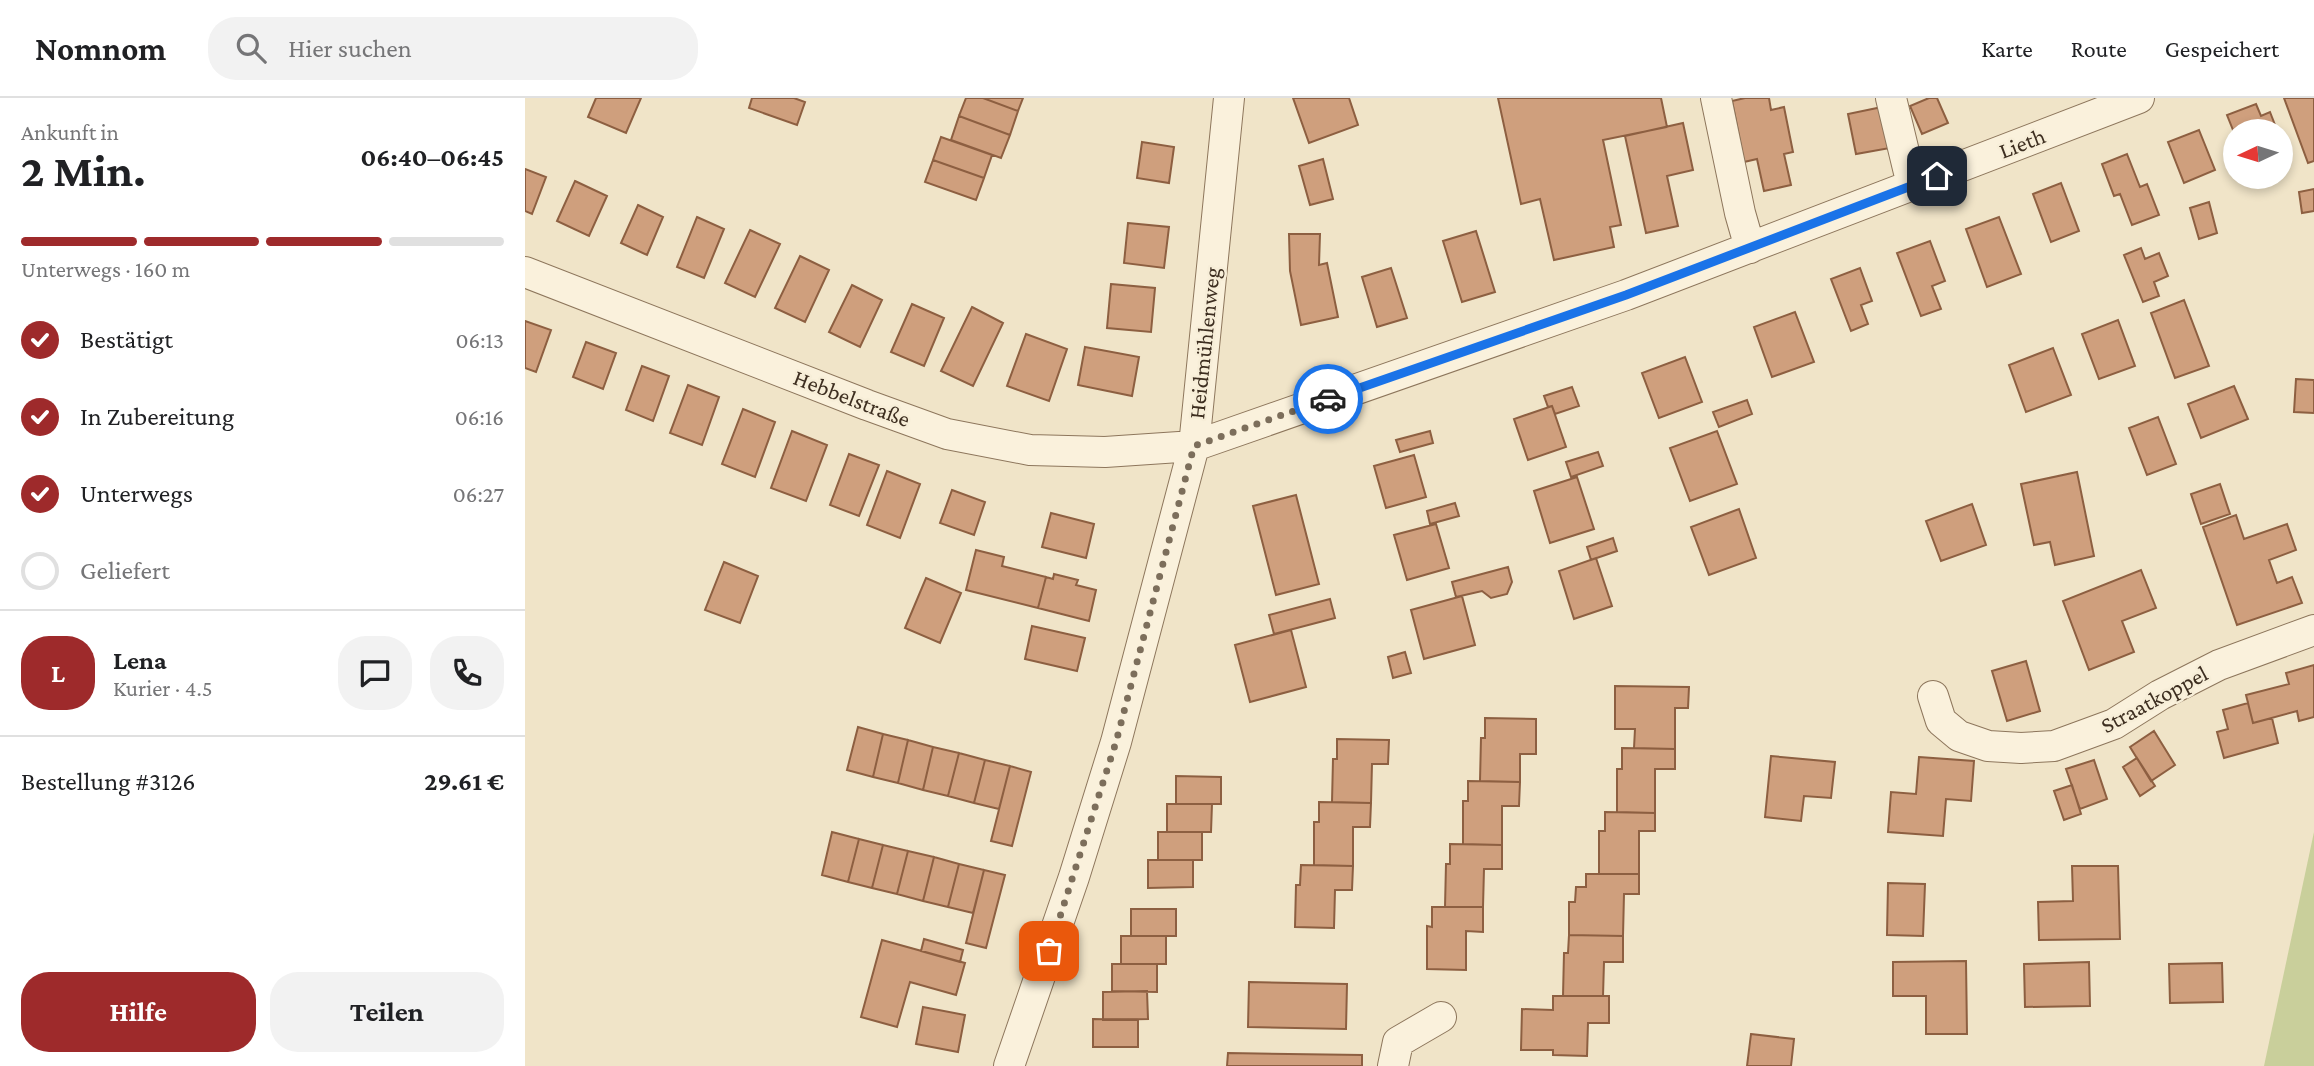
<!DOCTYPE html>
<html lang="de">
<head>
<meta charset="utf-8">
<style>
  body { margin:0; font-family:"Crimson Pro",serif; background:#f2f2f2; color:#202124; height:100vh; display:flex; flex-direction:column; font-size:26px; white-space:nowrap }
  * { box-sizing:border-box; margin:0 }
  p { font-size:23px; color:#757577 }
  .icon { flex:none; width:38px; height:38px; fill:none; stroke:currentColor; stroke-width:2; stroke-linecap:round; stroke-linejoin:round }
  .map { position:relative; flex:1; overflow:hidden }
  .sheet { display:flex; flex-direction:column; background:#fff; width:525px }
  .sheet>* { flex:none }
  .needle { width:46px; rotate:266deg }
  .fabs { position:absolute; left:1698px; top:21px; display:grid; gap:14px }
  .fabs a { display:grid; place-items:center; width:70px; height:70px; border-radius:50%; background:#fff; box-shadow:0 4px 10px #0003; font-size:35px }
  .pin { position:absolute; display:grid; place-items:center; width:60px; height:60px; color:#fff; margin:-30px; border-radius:14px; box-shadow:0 4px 10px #0006 }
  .courier { position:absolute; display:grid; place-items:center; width:70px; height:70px; margin:-35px; border:5px solid #1a73e8; border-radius:50%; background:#fff; color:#222; box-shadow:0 2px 9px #0007 }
  .headline em { font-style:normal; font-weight:700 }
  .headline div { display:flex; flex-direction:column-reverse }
  .headline { display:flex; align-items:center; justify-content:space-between; height:119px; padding:0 21px }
  h1 { font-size:46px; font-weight:700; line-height:52px }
  .bar { display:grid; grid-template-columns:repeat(4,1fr); gap:10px 7px; align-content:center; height:84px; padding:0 21px }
  .bar i { height:9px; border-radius:5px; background:#e0e0e0 }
  .bar .current { background:#9e2a2b }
  .bar p { grid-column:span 4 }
  .line { display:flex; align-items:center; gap:18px; padding:0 21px; border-top:2px solid #e0e0e0 }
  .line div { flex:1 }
  .round { display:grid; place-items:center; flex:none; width:74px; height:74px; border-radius:28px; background:#f2f2f2 }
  ol { padding:0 21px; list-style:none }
  li { display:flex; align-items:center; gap:21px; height:77px }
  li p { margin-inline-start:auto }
  li .icon { padding:7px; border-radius:50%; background:#9e2a2b; color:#fff; stroke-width:4 }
  li:last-child { color:#757577 }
  li i { width:38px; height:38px; border:4px solid #e0e0e0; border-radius:50% }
  .action { display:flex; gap:14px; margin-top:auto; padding:14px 21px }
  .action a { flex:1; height:80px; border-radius:28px; background:#9e2a2b; color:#fff; font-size:28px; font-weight:700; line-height:80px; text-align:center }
  .action a+a { background:#f2f2f2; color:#202124 }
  header { display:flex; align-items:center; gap:42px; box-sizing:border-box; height:98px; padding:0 35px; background:#fff; border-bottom:2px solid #e0e0e0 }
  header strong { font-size:33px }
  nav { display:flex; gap:38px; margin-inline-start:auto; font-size:24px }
  .search { width:490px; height:63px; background:#f2f2f2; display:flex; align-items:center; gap:18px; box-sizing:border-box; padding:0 24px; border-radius:28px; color:#757577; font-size:26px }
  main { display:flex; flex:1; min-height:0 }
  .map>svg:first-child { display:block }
</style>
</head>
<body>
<header>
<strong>Nomnom</strong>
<div class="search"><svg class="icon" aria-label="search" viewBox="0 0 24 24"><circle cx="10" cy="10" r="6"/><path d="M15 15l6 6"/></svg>Hier suchen</div>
<nav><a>Karte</a><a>Route</a><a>Gespeichert</a></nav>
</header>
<main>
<section class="sheet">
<div class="headline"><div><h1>2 Min.</h1><p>Ankunft in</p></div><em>06:40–06:45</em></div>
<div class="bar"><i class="current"></i><i class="current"></i><i class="current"></i><i></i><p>Unterwegs · 160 m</p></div>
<ol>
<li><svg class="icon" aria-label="check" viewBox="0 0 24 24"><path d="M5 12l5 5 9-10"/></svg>Bestätigt<p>06:13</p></li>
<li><svg class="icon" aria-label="check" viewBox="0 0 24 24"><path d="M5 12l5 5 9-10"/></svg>In Zubereitung<p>06:16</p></li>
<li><svg class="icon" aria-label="check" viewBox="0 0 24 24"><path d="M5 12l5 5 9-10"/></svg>Unterwegs<p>06:27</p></li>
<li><i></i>Geliefert</li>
</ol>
<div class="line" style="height:126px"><b class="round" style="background:#9e2a2b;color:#fff">L</b><div><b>Lena</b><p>Kurier · 4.5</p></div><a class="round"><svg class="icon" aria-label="chat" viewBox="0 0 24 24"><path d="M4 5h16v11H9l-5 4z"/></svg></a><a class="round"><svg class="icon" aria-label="phone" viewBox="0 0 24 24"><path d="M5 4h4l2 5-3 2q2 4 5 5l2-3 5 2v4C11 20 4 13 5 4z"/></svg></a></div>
<div class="line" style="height:91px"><div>Bestellung #3126</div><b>29.61 €</b></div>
<div class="action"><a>Hilfe</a><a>Teilen</a></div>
</section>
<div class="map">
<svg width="1789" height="968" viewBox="0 0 1789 968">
  <rect width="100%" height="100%" fill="#f0e4c8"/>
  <path fill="#c9cf9b" d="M1789,734V968H1739Z"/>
  <path fill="#cf9f7d" stroke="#8d5f41" stroke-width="2" d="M71,0H116L101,35L63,19Z
    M227,0H269L280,4L272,27L224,10Z
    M441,0H458L493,13L485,37L434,18Z
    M458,0H498L493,13Z
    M768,0H824L833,27L784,45Z
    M973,0H1136L1142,29L1078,42L1096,127L1085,129L1089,149L1029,162L1015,101L996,106Z
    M1220,0H1244L1246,12L1259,9L1268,54L1259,56L1266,87L1239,93L1232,61L1219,64L1207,3Z
    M1404,0H1412L1423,25L1397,36L1385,8Z
    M1759,0H1789V63L1783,65Z
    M1731,6L1736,18L1745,14L1750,27L1741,31L1742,33H1710V37L1702,17Z
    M1357,9L1365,50L1331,56L1323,16Z
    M434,18L485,37L476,60L426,42Z
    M1158,25L1168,72L1142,78L1153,128L1121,135L1100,38Z
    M1674,32L1690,72L1659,85L1643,44Z
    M416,39L467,57L459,80L408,62Z
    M617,44L649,49L644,85L612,80Z
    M1602,56L1615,89L1622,86L1634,117L1607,127L1595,96L1589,98L1577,66Z
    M798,61L808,101L785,107L774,68Z
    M408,62L459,80L451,102L400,84Z
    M0,71L21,79L7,116L0,113Z
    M50,83L82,98L64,138L32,123Z
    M1536,85L1554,133L1526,144L1508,96Z
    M1789,91V113L1777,115L1774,94Z
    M1684,104L1692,135L1674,141L1665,110Z
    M113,107L138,119L122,157L96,145Z
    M172,119L199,131L179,180L152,169Z
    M1474,119L1496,176L1462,189L1441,131Z
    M603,125L644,129L639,170L599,165Z
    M225,132L255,146L230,199L200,185Z
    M951,133L970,194L937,204L918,143Z
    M764,136H795L794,167L802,165L813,219L776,227L765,173Z
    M1405,143L1420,183L1407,188L1416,211L1396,218L1372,155Z
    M1616,150L1620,161L1634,155L1643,178L1629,184L1634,198L1618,204L1599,157Z
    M275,158L304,172L280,224L250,210Z
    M866,170L882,220L852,229L837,179Z
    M1335,170L1347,203L1336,207L1343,226L1326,233L1306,181Z
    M586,186L630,190L626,234L582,230Z
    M327,187L357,202L335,249L304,234Z
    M1659,202L1684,268L1650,280L1626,215Z
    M387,206L419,220L399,268L366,254Z
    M447,209L478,225L448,288L416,273Z
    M1270,214L1289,264L1247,279L1229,229Z
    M1593,222L1610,268L1574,281L1557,236Z
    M0,223L26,232L11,274L0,270Z
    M501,236L542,251L524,303L482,288Z
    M61,244L91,255L78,291L48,279Z
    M560,249L614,259L607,298L553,287Z
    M1528,250L1546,297L1501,314L1484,267Z
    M1160,259L1177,304L1134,320L1117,275Z
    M117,268L144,278L128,323L101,312Z
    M1771,281L1789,282V315L1769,314Z
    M163,287L194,299L177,347L145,335Z
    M1709,288L1723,321L1676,340L1663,306Z
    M1047,289L1054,308L1030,316L1027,308L1023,309L1019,298Z
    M1222,302L1227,316L1194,329L1188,314Z
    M1027,308L1041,349L1003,362L989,321Z
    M218,311L250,324L230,379L197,366Z
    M1633,319L1651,366L1622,377L1604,330Z
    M267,333L302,347L281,403L246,390Z
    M905,333L908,345L875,354L871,342Z
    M1192,333L1212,386L1165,403L1145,350Z
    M1073,354L1078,368L1046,379L1041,364Z
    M324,356L354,367L334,418L305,407Z
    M889,357L901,399L861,410L849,368Z
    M362,373L395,386L375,440L342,427Z
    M1552,374L1569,458L1530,467L1525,444L1509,447L1496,386Z
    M1052,379L1069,431L1025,445L1009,393Z
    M1695,386L1705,416L1676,426L1666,396Z
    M427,392L460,404L449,437L415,425Z
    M771,397L794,486L751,497L728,408Z
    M930,405L934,418L905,426L902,413Z
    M1447,406L1461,447L1416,463L1401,423Z
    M1214,411L1231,460L1184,477L1166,429Z
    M526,415L569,426L561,460L517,449Z
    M1711,417L1719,441L1762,426L1771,452L1744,462L1752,485L1767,479L1777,505L1712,527L1678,429Z
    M911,426L924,470L882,482L869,437Z
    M1088,440L1092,453L1066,462L1062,449Z
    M451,452L479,459L477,468L521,479L513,510L441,492Z
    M1071,460L1087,508L1049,521L1034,473Z
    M199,464L233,478L215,525L180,512Z
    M983,469L987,484L982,496L966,500L957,493L931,499L927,484Z
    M1616,472L1631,510L1597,523L1609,554L1564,572L1538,503Z
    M529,476L553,482L551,487L571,492L564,523L513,510L521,479L528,481Z
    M401,480L436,495L415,545L380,530Z
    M937,498L950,547L899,561L886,512Z
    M805,501L810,520L749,536L744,517Z
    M507,528L560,540L552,573L500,561Z
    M766,532L781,589L725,604L710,547Z
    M880,554L886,575L868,580L863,559Z
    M1501,563L1515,613L1482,623L1467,573Z
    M1789,567V619L1774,623L1772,613L1728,625L1721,597L1764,586L1761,575Z
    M1090,588L1164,589L1163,610H1150V651L1109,650L1110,631H1090Z
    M1723,605L1728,625L1747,620L1753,645L1699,660L1692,634L1703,631L1698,612Z
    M960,620L1011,621V656H995V684L955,683L956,640H960Z
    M333,629L358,636L348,679L322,672Z
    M1629,633L1650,667L1626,683L1605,649Z
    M358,636L383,642L373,685L348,679Z
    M812,641L864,642L863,666H847L846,705L807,704L808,661H812Z
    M383,642L408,649L398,692L373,685Z
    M408,649L434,655L423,698L398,692Z
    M1097,650L1150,651V671H1130V715L1092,714V671H1097Z
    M434,655L460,662L449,705L423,698Z
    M1246,658L1310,664L1306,700L1279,698L1276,723L1240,719Z
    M1394,659L1449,663L1446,703L1421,701L1418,738L1363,734L1366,694L1391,696Z
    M1612,660L1630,688L1615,698L1598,669Z
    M460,662L485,668L474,711L449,705Z
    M1569,662L1582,701L1555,711L1541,671Z
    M485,668L506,674L487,748L466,743Z
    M651,678L696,679V706H651Z
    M943,683L995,684L994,708H977V747L938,746V703H943Z
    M1547,687L1556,716L1539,722L1529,693Z
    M794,704L846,705L845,729H828V768L789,767V724H794Z
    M642,706H687L686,734H642Z
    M1080,714L1130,715V733H1114V776H1074V733H1080Z
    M307,734L334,741L323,784L297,777Z
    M633,734H677V762H633Z
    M334,741L358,747L347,790L323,784Z
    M925,746L977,747V771H959L958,809H920L921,766H925Z
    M358,747L383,753L372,796L347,790Z
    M383,753L409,759L398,803L372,796Z
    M409,759L434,766L423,809L398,803Z
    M623,762H668V789L623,790Z
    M434,766L459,772L448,815L423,809Z
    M776,767L828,768L827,792H810L809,830L770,829L771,787H775Z
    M1547,768H1593L1595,841L1514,842L1513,804L1548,803Z
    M459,772L480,777L461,850L441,845Z
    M1061,776H1114V796H1099L1098,838L1044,837V804H1050L1051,789H1061Z
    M1363,785L1400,786L1398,838L1362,837Z
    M907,809H958V834L941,833V872L902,871V828L907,829Z
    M606,811H651V838H606Z
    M1044,837L1098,838V864H1079L1078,898H1038L1039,855H1043Z
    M596,838H641V866H596Z
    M399,841L438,852L435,864L396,853Z
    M357,842L440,865L431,897L385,884L372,929L336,919Z
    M1441,863L1442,936H1401V898H1368V864Z
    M1564,864L1565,908L1500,909L1499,866Z
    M1697,865L1698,904L1645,905L1644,866Z
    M587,866H632V894L587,893Z
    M724,884L822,886L821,931L723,929Z
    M622,893L623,921L578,922V894Z
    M1028,898H1084V925H1063L1062,958L1028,957V952H996L997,911L1028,912Z
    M398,909L440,917L433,954L391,946Z
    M568,921L613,922V949H568Z
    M1226,936L1269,941L1266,968H1222Z
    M703,955L837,957V968H702Z"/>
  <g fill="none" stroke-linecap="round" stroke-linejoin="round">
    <g stroke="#8d765c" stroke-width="32">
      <path id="minor" d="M1191,0L1215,115L1225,150
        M1366,0L1387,87
        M0,174L342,307L422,336L505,352L580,354L669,348L1101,197L1614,0
        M1408,598L1416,623L1434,638L1463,648L1496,650L1529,648L1589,626L1635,597L1694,567L1789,532
        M484,968L549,779L591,644L669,348L704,0
        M868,968L873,944L916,919"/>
    </g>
    <use href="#minor" stroke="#faf1dc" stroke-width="30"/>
  </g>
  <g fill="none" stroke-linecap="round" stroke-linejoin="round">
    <path stroke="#7c6e5b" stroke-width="7" stroke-dasharray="0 12.6" d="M524,853L591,644L669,348L803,301"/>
    <path stroke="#1a73e8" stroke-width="9" d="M803,301L1101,197L1412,78"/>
  </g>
  <g text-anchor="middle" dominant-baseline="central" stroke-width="5" stroke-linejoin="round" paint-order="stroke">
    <g font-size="23" fill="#3d2e20" stroke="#f7eed8">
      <text transform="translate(1497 45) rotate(-21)">Lieth</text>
      <text transform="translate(679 245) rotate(-84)">Heidmühlenweg</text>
      <text transform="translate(327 300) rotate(21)">Hebbelstraße</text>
      <text transform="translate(1629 601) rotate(-28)">Straatkoppel</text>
    </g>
  </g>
</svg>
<div class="fabs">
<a><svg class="needle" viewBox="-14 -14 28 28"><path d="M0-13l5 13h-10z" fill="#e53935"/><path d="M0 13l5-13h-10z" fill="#757577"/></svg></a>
</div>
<div class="pin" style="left:524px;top:853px;background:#ea580c"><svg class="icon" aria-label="bag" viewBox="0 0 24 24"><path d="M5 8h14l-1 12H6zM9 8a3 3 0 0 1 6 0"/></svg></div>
<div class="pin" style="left:1412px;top:78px;background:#1f2937"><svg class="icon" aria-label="home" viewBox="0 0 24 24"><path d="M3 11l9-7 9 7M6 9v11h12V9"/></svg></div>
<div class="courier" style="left:803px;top:301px"><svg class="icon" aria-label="car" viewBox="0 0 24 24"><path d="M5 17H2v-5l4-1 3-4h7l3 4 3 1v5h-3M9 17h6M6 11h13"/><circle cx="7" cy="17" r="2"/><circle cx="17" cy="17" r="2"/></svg></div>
</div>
</main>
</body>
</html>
